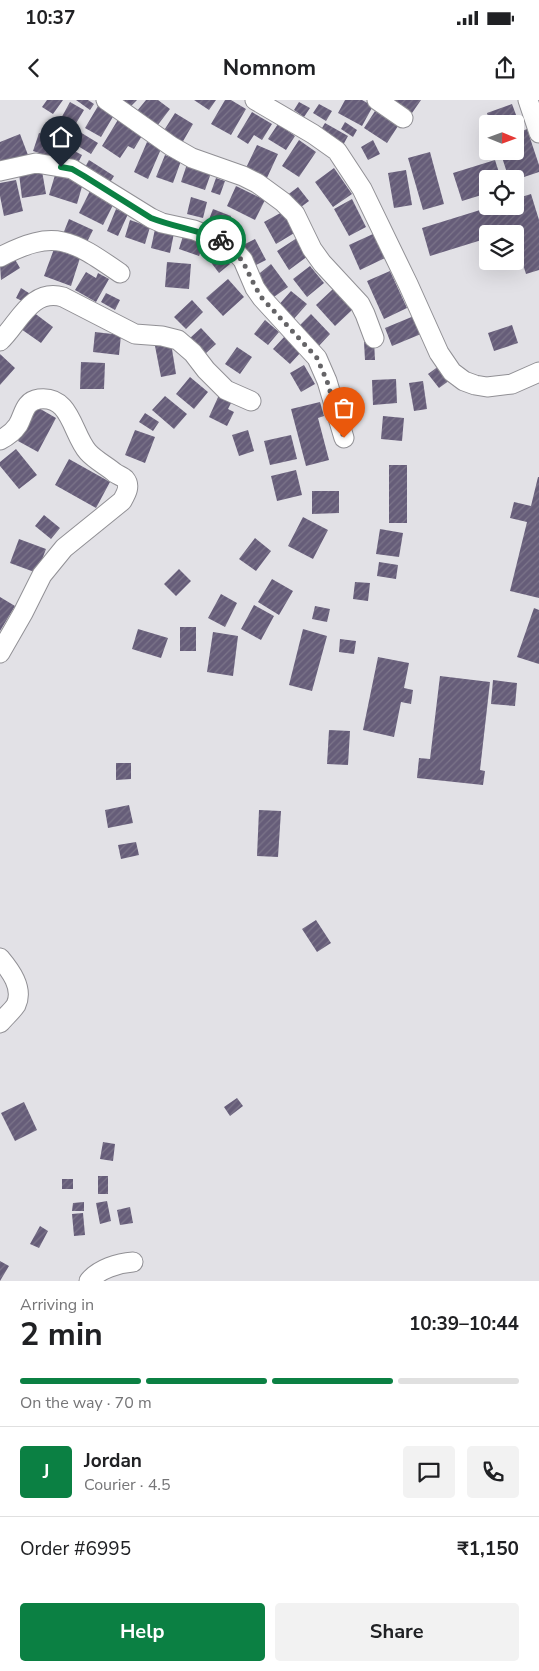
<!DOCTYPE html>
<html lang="en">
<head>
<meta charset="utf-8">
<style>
  body { margin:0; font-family:"Nunito Sans",sans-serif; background:#f2f2f2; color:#202124; height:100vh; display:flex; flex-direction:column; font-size:19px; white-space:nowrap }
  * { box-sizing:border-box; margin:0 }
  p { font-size:16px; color:#757577 }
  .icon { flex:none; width:28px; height:28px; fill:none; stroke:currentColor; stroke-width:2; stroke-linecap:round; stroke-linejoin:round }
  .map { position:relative; height:1181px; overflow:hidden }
  .sheet { display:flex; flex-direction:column; background:#fff; flex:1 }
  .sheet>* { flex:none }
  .needle { width:32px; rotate:91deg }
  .buttons { position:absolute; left:479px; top:15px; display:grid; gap:10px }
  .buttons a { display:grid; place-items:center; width:45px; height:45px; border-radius:5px; background:#fff; box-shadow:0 5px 20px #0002; font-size:25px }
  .pin { position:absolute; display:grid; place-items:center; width:42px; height:42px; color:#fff; margin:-51px -21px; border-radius:50% 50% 50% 0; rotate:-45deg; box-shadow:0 0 5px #0007 }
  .pin .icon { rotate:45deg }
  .courier { position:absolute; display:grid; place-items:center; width:50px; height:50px; margin:-25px; border:4px solid #0b8043; border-radius:50%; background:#fff; color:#222; box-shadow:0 1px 6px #0007 }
  .headline em { font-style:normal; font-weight:700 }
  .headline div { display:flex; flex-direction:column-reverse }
  .headline { display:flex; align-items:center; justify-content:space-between; height:85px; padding:0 20px }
  h1 { font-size:32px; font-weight:700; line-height:38px }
  .bar { display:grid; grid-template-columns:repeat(4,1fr); gap:8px 5px; align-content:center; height:60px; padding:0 20px }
  .bar i { height:6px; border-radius:4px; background:#e0e0e0 }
  .bar .active { background:#0b8043 }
  .bar p { grid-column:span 4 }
  .line { display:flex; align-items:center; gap:12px; padding:0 20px; border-top:1px solid #e0e0e0 }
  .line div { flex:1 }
  .round { display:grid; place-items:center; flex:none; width:52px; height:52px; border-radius:5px; background:#f2f2f2 }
  .action { display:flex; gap:10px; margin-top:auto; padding:10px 20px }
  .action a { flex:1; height:58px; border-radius:5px; background:#0b8043; color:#fff; font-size:20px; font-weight:700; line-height:58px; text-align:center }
  .action a+a { background:#f2f2f2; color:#202124 }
  .status { display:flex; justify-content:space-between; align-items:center; height:35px; padding:0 25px; background:#fff; direction:ltr }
  .status svg { height:14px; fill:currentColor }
  header { display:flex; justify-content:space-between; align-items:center; height:65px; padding:0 20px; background:#fff; font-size:22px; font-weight:700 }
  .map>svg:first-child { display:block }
</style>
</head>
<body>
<div class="status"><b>10:37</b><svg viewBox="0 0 49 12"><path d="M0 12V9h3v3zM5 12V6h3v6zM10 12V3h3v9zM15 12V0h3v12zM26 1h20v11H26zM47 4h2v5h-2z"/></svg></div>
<header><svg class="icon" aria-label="back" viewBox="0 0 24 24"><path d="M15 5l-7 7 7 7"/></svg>Nomnom<svg class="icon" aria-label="share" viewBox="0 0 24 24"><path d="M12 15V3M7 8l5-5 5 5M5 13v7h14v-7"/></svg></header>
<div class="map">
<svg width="539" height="1181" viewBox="0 0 539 1181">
  <defs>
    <pattern id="building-hatch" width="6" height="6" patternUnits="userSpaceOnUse" patternTransform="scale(1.25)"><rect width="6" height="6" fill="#665d79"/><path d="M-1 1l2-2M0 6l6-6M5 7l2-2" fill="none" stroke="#7c758a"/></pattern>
  </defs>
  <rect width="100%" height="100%" fill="#e2e1e6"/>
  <path fill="url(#building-hatch)" d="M47,0H63L53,14L42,7Z
    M76,0H88L94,4L90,10Z
    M121,0H137L130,7Z
    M146,0H158L170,9L157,26L137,11Z
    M194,0H216L209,10Z
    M225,0H231L246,9L231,35L211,24Z
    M345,0H362L373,6L362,26L338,13Z
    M394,0H421L412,13Z
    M70,2L84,10L72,30L59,22Z
    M299,2L310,8L304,17L294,10Z
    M319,4L332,11L326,21L313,13Z
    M512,4L522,31L527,29L539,65V72L515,80V79H509L500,51H515V24H490L487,13Z
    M98,6L114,15L101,37L85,28Z
    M375,11L398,26L387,43L364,28Z
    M252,12L272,24L262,40L254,35L248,44L237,37Z
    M175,13L193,24L182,43L163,32Z
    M119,18L143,34L134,49L128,46L120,58L102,46Z
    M345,22L357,30L353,37L341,29Z
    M325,23L348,36L342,47L319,33Z
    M278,24L295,36L286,50L268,39Z
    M75,29L98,43L91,54L68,40Z
    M39,33L63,41L57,59L33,51Z
    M20,34L28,55L0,65V42Z
    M299,40L316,52L299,77L282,66Z
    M373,40L380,54L368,60L361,47Z
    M147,42L161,49L148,79L134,72Z
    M257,45L278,54L266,80L245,70Z
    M67,47L82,55L77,65L62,58Z
    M430,52L444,104L423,110L408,58Z
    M165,55L181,61L173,83L156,77Z
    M89,60L114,76L109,84L84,69Z
    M495,60L501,79H488V93L462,101L453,73Z
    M187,64L211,73L205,90L181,82Z
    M334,68L352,94L333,107L315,82Z
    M406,70L412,105L394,108L388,73Z
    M42,71L46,94L22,98L19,74Z
    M55,75L83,83L77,104L49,95Z
    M216,78L225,81L220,95L211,92Z
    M16,80L23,111L4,116L0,96V83Z
    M236,86L265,100L255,120L227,106Z
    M298,87L309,101L297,110L286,96Z
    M90,91L114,103L103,125L79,113Z
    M531,94L539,120V170L526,174L515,139V134H513L512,130L501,134H488V138L430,156L422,128L493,106H515V99Z
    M191,97L207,102L203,118L187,114Z
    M352,99L366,127L349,136L334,109Z
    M116,109L128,114L118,136L107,131Z
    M213,109L231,116L226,129L208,122Z
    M284,111L296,132L276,144L264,122Z
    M69,119L93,130L86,144L63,134Z
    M130,120L150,127L145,144L125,137Z
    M155,129L174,133L170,153L151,148Z
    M373,134L385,158L360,170L349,145Z
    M183,136L204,143L199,156L179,149Z
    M297,138L308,156L289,170L277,151Z
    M255,139L266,160L252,167L241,146Z
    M213,144L230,164L219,173L203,152Z
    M54,149L80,158L71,186L44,176Z
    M13,156L20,168L1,180L0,164Z
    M167,162L191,164L189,189L165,187Z
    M271,164L288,187L271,199L255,177Z
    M310,166L324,183L307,197L293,179Z
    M390,171L407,208L384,219L367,181Z
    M86,172L96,178L98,173L109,179L96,202L75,190Z
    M228,179L244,197L223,216L206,198Z
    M21,188L32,195L28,204L16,198Z
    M333,189L352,210L335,226L316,205Z
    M291,191L307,204L292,221L276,208Z
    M106,193L120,200L115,210L101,202Z
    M192,200L203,212L186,229L174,217Z
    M33,212L53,227L41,243L21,229Z
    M311,214L330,234L317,248L297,228Z
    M414,216L421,234L392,246L385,228Z
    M265,220L279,232L268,245L254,234Z
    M512,225L518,243L494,251L488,233Z
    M201,228L216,244L205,254L190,238Z
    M95,232L121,235L119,255L93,252Z
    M285,236L302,251L290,264L273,249Z
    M374,241L375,260H365L364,242Z
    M171,243L176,274L161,277L155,246Z
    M237,247L252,257L240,274L225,264Z
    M0,254L15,268L0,285Z
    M81,262L105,263L104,289H80Z
    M304,265L315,284L301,292L290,273Z
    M439,266L450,280L439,288L428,274Z
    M190,277L208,292L194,309L176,294Z
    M396,279L397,303L373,305L372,280Z
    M423,281L427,309L414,311L409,283Z
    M219,295L232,301L228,309L234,312L227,326L209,317Z
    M165,296L187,314L174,329L152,310Z
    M320,302L324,316L318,318L329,360L306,366L291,309Z
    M37,307L56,318L38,352L18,341Z
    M145,313L159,322L153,331L139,322Z
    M383,316L404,318L402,341L381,339Z
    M135,330L155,337L145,363L125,355Z
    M248,330L254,351L239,356L232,335Z
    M291,335L297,359L270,365L264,341Z
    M16,349L37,375L19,389L0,366V362Z
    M69,359L110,382L96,408L55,385Z
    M389,365H407V423H389Z
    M296,370L302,395L277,401L271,376Z
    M538,377H539V498L510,491L527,422L510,418L514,402L531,406Z
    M312,391H339V413L312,414Z
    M44,415L60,428L51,439L35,426Z
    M303,417L328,430L313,459L288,446Z
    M380,429L403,433L399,457L376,454Z
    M255,438L271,451L256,471L239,459Z
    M19,439L46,449L37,473L10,463Z
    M379,462L398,465L396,479L377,476Z
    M179,469L191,481L176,496L164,484Z
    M272,479L293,491L279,515L258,502Z
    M355,482L370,483L368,501L353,499Z
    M221,494L237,503L225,527L208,518Z
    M0,497L15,506L0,531Z
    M254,505L274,516L261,540L241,529Z
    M315,506L330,509L327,522L312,519Z
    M534,508L539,510V564L517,557Z
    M180,527H196V551H180Z
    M138,529L168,538L161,558L132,549Z
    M303,529L327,536L312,591L289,585Z
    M213,532L238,536L233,576L207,572Z
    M340,539L356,541L354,554L339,552Z
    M378,557L409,563L404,588L413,590L411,604L401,602L394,637L363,630Z
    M440,576L490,582L480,670L485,671L483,685L417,678L419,658L430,659Z
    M493,580L517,583L515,606L491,604Z
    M329,630L350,631L348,665L327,664Z
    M116,663H131V679L116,680Z
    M129,705L133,723L108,728L105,710Z
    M259,710L281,711L278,757L257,756Z
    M136,742L139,755L121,759L118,745Z
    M316,820L331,843L317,852L302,829Z
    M237,998L243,1006L230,1016L224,1007Z
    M24,1002L37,1030L15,1041L1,1013Z
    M103,1042L115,1044L113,1061L100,1059Z
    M98,1076H108V1094H98Z
    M62,1079H73V1089H62Z
    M107,1101L111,1121L100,1124L96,1103Z
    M84,1102V1111H72L73,1103Z
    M130,1107L133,1123L120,1125L117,1110Z
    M83,1113L85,1135L74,1136L72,1114Z
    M40,1126L48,1131L39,1148L30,1144Z
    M0,1161L9,1166L0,1181Z"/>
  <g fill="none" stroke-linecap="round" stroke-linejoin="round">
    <g stroke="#919095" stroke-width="21">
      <path id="street" d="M106,0L171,46L192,58L243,76L257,83L283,102L295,114L312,149L322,163L360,204L365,214L374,238
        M255,0L313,34L337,51L362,89L408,184L439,253L452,272L464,281L475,285L487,287L512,284L539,272
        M377,0L403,18
        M528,0L539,33
        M0,71L36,63L72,69L151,118L162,123L194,130L221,141L232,148L243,160L255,188L262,198L317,258L327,281L344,338
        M0,157C55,128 72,140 120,173
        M0,241C19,223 31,188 63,197L135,234L162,236L178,240L193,253L206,270L226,290L251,301
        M0,340C6,337 14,331 18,325C24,315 24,301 39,299C71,295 72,334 88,352C95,360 107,366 115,373C118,375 123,377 125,379C131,386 126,394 122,401L64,448L42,475L23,513L0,553
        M0,858C10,870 24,888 16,905C12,911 5,917 0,923
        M89,1181C99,1169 118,1163 133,1162"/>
    </g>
    <use href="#street" stroke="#fff" stroke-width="19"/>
  </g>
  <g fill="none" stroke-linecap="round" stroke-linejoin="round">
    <path stroke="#656467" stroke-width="5" stroke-dasharray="0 9" d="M221,140C248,159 246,174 262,198L317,258L327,281L344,338"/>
    <path stroke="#0b8043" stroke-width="6" d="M61,67L72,69L84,76L151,118C174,127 198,130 221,140"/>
  </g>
</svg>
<div class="buttons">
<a><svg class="needle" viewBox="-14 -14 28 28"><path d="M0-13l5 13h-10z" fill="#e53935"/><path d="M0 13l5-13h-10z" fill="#757577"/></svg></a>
<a><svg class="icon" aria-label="locate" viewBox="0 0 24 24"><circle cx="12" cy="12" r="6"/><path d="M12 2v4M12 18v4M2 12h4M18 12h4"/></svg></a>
<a><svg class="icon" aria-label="layers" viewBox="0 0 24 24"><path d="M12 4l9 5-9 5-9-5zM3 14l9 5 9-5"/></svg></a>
</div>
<div class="pin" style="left:344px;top:338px;background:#ea580c"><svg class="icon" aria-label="bag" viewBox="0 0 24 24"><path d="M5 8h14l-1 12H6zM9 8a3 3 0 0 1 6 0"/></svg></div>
<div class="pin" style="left:61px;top:67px;background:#1f2937"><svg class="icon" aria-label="home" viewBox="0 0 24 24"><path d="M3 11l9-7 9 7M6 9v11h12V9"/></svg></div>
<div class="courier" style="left:221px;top:140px"><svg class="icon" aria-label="bike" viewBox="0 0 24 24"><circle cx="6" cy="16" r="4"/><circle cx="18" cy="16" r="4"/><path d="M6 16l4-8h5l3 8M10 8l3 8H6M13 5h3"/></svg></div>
</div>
<section class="sheet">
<div class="headline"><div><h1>2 min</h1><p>Arriving in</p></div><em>10:39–10:44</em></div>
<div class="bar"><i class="active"></i><i class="active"></i><i class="active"></i><i></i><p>On the way · 70 m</p></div>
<div class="line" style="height:90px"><b class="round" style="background:#0b8043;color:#fff">J</b><div><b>Jordan</b><p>Courier · 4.5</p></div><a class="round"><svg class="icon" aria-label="chat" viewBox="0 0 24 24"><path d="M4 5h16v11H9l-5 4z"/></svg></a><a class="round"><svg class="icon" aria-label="phone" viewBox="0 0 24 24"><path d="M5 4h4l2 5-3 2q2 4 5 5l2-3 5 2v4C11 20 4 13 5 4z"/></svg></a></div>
<div class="line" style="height:65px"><div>Order #6995</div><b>₹1,150</b></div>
<div class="action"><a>Help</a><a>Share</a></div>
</section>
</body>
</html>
